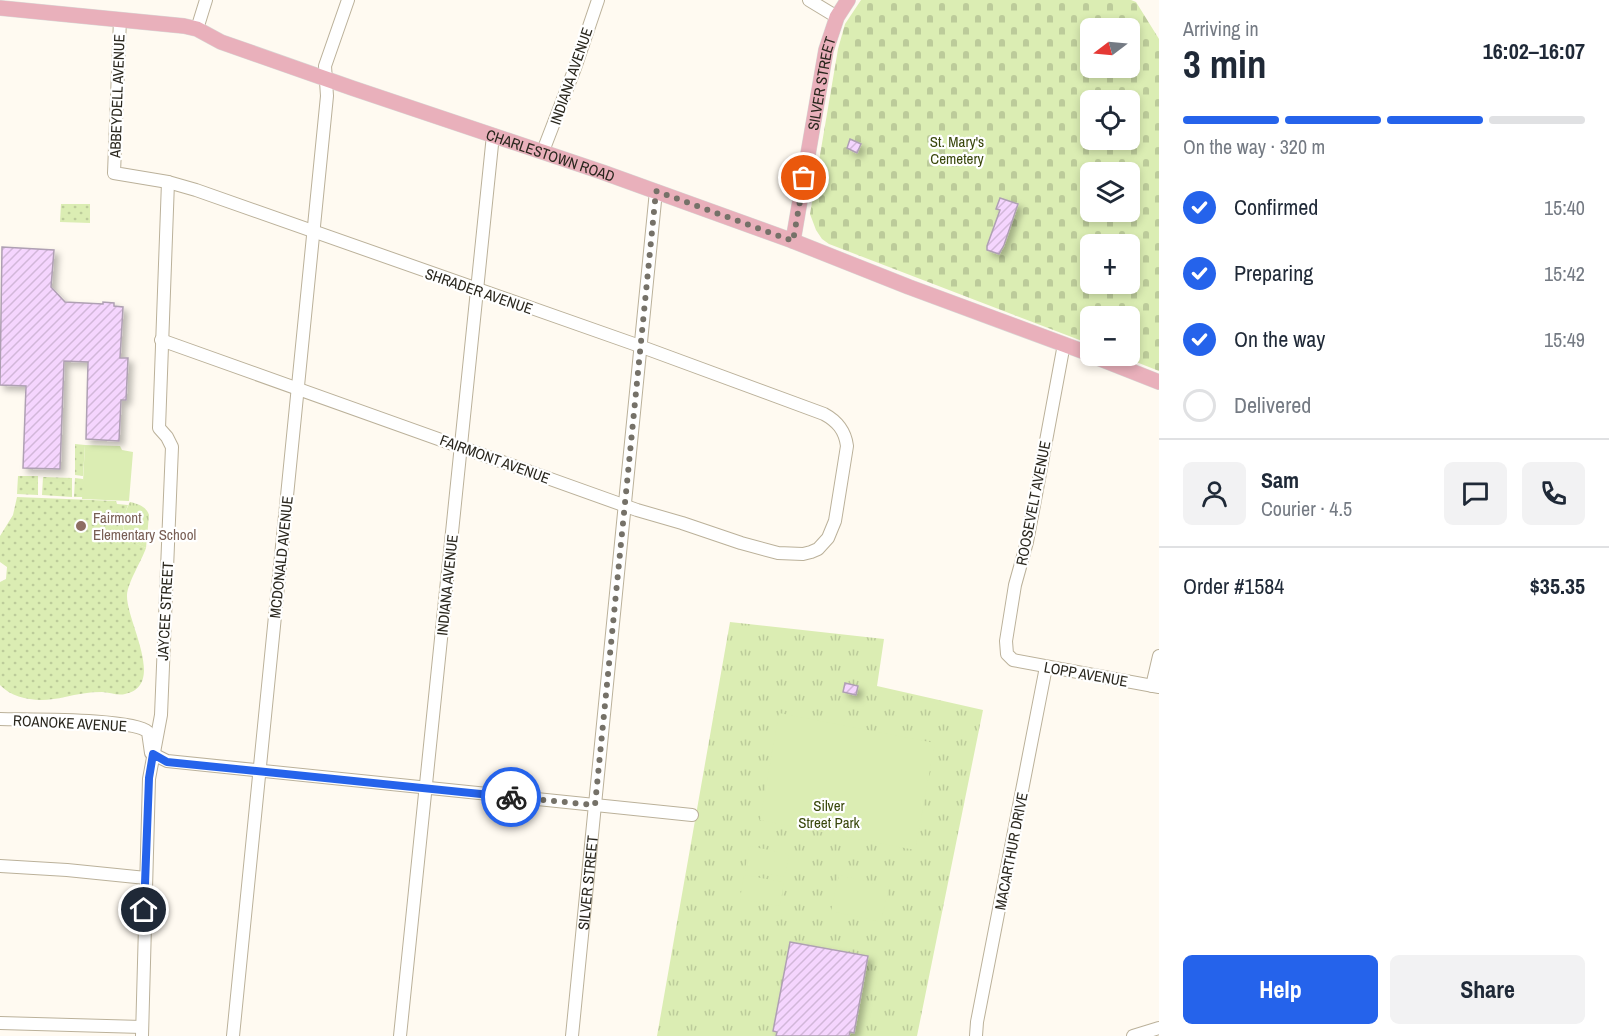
<!DOCTYPE html>
<html lang="en">
<head>
<meta charset="utf-8">
<style>
  body { margin:0; font-family:"Archivo Narrow",sans-serif; background:#f2f2f3; color:#1f2937; height:100vh; display:flex; flex-direction:column; font-size:22px; white-space:nowrap }
  * { box-sizing:border-box; margin:0 }
  p { font-size:20px; color:#747a83 }
  .icon { flex:none; width:33px; height:33px; fill:none; stroke:currentColor; stroke-width:2; stroke-linecap:round; stroke-linejoin:round }
  .map { position:relative; flex:1; overflow:hidden }
  .side { display:flex; flex-direction:column; background:#fff; width:450px }
  .side>* { flex:none }
  .needle { width:39px; rotate:254deg }
  .controls { position:absolute; left:1080px; top:18px; display:grid; gap:12px }
  .controls a { display:grid; place-items:center; width:60px; height:60px; border-radius:9px; background:#fff; box-shadow:0 3px 9px #0003; font-size:30px }
  .pin { position:absolute; display:grid; place-items:center; width:51px; height:51px; color:#fff; margin:-26px; border:3px solid #fff; border-radius:50%; box-shadow:0 2px 6px #0007 }
  .courier { position:absolute; display:grid; place-items:center; width:60px; height:60px; margin:-30px; border:4px solid #2563eb; border-radius:50%; background:#fff; color:#222; box-shadow:0 2px 8px #0007 }
  .overview em { font-style:normal; font-weight:700 }
  .overview div { display:flex; flex-direction:column-reverse }
  .overview { display:flex; align-items:center; justify-content:space-between; height:102px; padding:0 24px }
  h1 { font-size:39px; font-weight:700; line-height:45px }
  .bar { display:grid; grid-template-columns:repeat(4,1fr); gap:9px 6px; align-content:center; height:72px; padding:0 24px }
  .bar i { height:8px; border-radius:4px; background:#e0e1e3 }
  .bar .on { background:#2563eb }
  .bar p { grid-column:span 4 }
  .line { display:flex; align-items:center; gap:15px; padding:0 24px; border-top:2px solid #e0e1e3 }
  .line div { flex:1 }
  .round { display:grid; place-items:center; flex:none; width:63px; height:63px; border-radius:9px; background:#f2f2f3 }
  ol { padding:0 24px; list-style:none }
  li { display:flex; align-items:center; gap:18px; height:66px }
  li p { margin-inline-start:auto }
  li .icon { padding:6px; border-radius:50%; background:#2563eb; color:#fff; stroke-width:4 }
  li:last-child { color:#747a83 }
  li i { width:33px; height:33px; border:3px solid #e0e1e3; border-radius:50% }
  .primary-button { display:flex; gap:12px; margin-top:auto; padding:12px 24px }
  .primary-button a { flex:1; height:69px; border-radius:9px; background:#2563eb; color:#fff; font-size:24px; font-weight:700; line-height:69px; text-align:center }
  .primary-button a+a { background:#f2f2f3; color:#1f2937 }
  main { display:flex; flex:1; min-height:0 }
  .map>svg:first-child { display:block }
</style>
</head>
<body>
<main>
<div class="map">
<svg width="1159" height="1036" viewBox="0 0 1159 1036">
  <defs>
    <pattern id="grass-dots" width="8" height="8" patternUnits="userSpaceOnUse" patternTransform="scale(1.5)"><rect width="8" height="8" fill="#dbedb3"/><path d="M2 2h.1M6 6h.1" fill="none" stroke="#bccb9a" stroke-width="1.8" stroke-linecap="round"/></pattern>
    <pattern id="cemetery-stones" width="16" height="16" patternUnits="userSpaceOnUse" patternTransform="scale(1.5)"><rect width="16" height="16" fill="#dbedb3"/><path d="M2 7V4a2 2 0 0 1 4 0v3zM10 15v-3a2 2 0 0 1 4 0v3z" fill="#bccb9a"/></pattern>
    <pattern id="park-tufts" width="24" height="20" patternUnits="userSpaceOnUse" patternTransform="scale(1.5)"><rect width="24" height="20" fill="#dbedb3"/><path d="M3 7l-1-3M5 7V3M7 7l1-3M15 17l-1-3M17 17v-4M19 17l1-3" fill="none" stroke="#bccb9a"/></pattern>
    <pattern id="building-hatch" width="6" height="6" patternUnits="userSpaceOnUse" patternTransform="scale(1.5)"><rect width="6" height="6" fill="#f5d5fe"/><path d="M-1 1l2-2M0 6l6-6M5 7l2-2" fill="none" stroke="#d2b7d9"/></pattern>
    <filter id="shadow"><feDropShadow dx="4.5" dy="4.5" stdDeviation="3" flood-color="#0004"/></filter>
  </defs>
  <rect width="100%" height="100%" fill="#fffaf1"/>
  <path fill="url(#grass-dots)" d="M61,204H90V223L60,222Z
    M75,444L85,445L83,476L75,475Z
    M18,476H38V495L17,494Z
    M43,477L72,478V497L42,495Z
    M75,478L83,479V497H74Z
    M17,497L116,501L117,504L128,505C119,529 121,538 146,548C141,562 128,582 127,595C126,621 167,686 125,694C118,696 109,692 102,692C89,692 77,694 65,697C44,702 16,702 0,685V582L6,579L7,567L0,562V536L13,515Z"/>
  <path fill="url(#cemetery-stones)" fill-rule="evenodd" d="M861,0H1131L1136,2L1159,39V371L1121,356H1130V316H1090V344L829,244L822,239L816,230L810,214L838,49L845,24ZM1090,28H1130V68H1090ZM1090,100H1130V140H1090ZM1090,172H1130V212H1090ZM1090,244H1130V284H1090Z"/>
  <path fill="url(#park-tufts)" d="M130,502C138,504 146,506 149,515L146,548C121,539 118,525 130,502Z
    M730,622L884,639L877,686L983,710L917,1036H657Z"/>
  <path fill="#dbedb3" d="M85,445L120,446L122,450L133,452L129,501L82,499Z
    M779,713L935,743L915,850L760,820Z
    M749,846L789,854L785,877L745,870Z
    M744,875L784,882L780,906L740,899Z
    M839,875L889,887L881,922L831,911Z"/>
  <path fill="url(#building-hatch)" stroke="#afa0b3" stroke-width="1.5" filter="url(#shadow)" d="M850,139L861,144L857,153L847,148Z
    M1000,198L1018,204L1004,245L999,254L987,250V246L1000,210L996,209Z
    M2,247L54,250L51,287L65,302L103,304V302L114,303V306L123,307L120,358H128L126,400H121L119,441L86,439L88,362L64,361L60,469L23,468L26,386L0,385Z
    M845,683L858,686L856,695L843,692Z
    M790,942L868,956L854,1033L850,1032L849,1036H776L777,1032L773,1031Z"/>
  <g fill="none" stroke-linecap="round" stroke-linejoin="round">
    <g stroke="#bbb19a" stroke-width="14">
      <g id="minor">
        <path d="M809,0L837,17"/>
        <path d="M120,19L114,173L168,182L196,190L634,344L824,414C837,421 845,430 847,446L835,521L828,538L818,549L811,552L803,554L778,553L741,543L682,523L637,510L161,340"/>
        <path d="M197,29L206,0"/>
        <path d="M543,151L575,68L598,0"/>
        <path d="M1064,344L1038,484L1027,542L1015,585L1006,641L1007,654L1013,660L1159,687"/>
        <path d="M1152,686L1159,656"/>
        <path d="M0,719C26,720 132,718 148,732L151,753L167,761L692,815"/>
        <path d="M0,866L67,870L146,878"/>
        <path d="M0,1023L142,1027"/>
        <path d="M142,1036L149,779L161,715L172,447L167,437L159,428L168,182"/>
        <path d="M233,1036L327,96L325,66L348,0"/>
        <path d="M400,1036L493,135"/>
        <path id="s1" d="M572,1036L656,191"/>
        <path d="M976,1036L977,1022L1046,667"/>
        <path d="M1133,1036L1159,1028"/>
      </g>
    </g>
    <g stroke="#d9d8d6" stroke-width="16">
      <g id="major">
        <path id="s2" d="M0,8L184,26L197,29L221,42L352,88L602,172L793,241L909,287L1090,354"/>
        <path id="s3" d="M793,241L826,50L837,17L848,0"/>
        <path d="M1093,356L1159,382"/>
      </g>
    </g>
    <use href="#minor" stroke="#fff" stroke-width="12"/>
    <use href="#major" stroke="#e9b0bb" stroke-width="15"/>
  </g>
  <g fill="none" stroke-linecap="round" stroke-linejoin="round">
    <path stroke="#757168" stroke-width="6" stroke-dasharray="0 10.8" d="M511,797L595,805L656,191L793,241L804,178"/>
    <path stroke="#2563eb" stroke-width="8" d="M144,910L149,778L153,754L167,762L511,797"/>
  </g>
  <circle fill="#8d6e63" stroke="#fff" stroke-width="2" cx="81" cy="526" r="6"/>
  <g text-anchor="middle" dominant-baseline="central" stroke-width="4.5" stroke-linejoin="round" paint-order="stroke">
    <g font-size="15" fill="#2a271e" stroke="#fff">
      <text transform="translate(571 76) rotate(-71)">INDIANA AVENUE</text>
      <text stroke="none"><textPath href="#s3" startOffset="160">SILVER STREET</textPath></text>
      <text transform="translate(117 96) rotate(-88)">ABBEYDELL AVENUE</text>
      <text stroke="none"><textPath href="#s2" startOffset="574">CHARLESTOWN ROAD</textPath></text>
      <text transform="translate(479 291) rotate(19)">SHRADER AVENUE</text>
      <text transform="translate(495 459) rotate(20)">FAIRMONT AVENUE</text>
      <text transform="translate(1033 503) rotate(-79)">ROOSEVELT AVENUE</text>
      <text transform="translate(281 557) rotate(-84)">MCDONALD AVENUE</text>
      <text transform="translate(447 585) rotate(-84)">INDIANA AVENUE</text>
      <text transform="translate(165 611) rotate(-87)">JAYCEE STREET</text>
      <text transform="translate(1086 674) rotate(10)">LOPP AVENUE</text>
      <text transform="translate(70 723) rotate(3)">ROANOKE AVENUE</text>
      <text transform="translate(1011 851) rotate(-79)">MACARTHUR DRIVE</text>
      <text stroke="none"><textPath href="#s1" startOffset="154">SILVER STREET</textPath></text>
    </g>
    <g font-size="15" fill="#39470b" stroke="#fff">
      <text x="957" y="141">St. Mary's<tspan x="957" dy="17">Cemetery</tspan></text>
      <text x="829" y="805">Silver<tspan x="829" dy="17">Street Park</tspan></text>
    </g>
    <g font-size="15" fill="#785e54" stroke="#fff" text-anchor="start">
      <text x="93" y="517">Fairmont<tspan x="93" dy="17">Elementary School</tspan></text>
    </g>
  </g>
</svg>
<div class="controls">
<a><svg class="needle" viewBox="-14 -14 28 28"><path d="M0-13l5 13h-10z" fill="#e53935"/><path d="M0 13l5-13h-10z" fill="#747a83"/></svg></a>
<a><svg class="icon" aria-label="locate" viewBox="0 0 24 24"><circle cx="12" cy="12" r="6"/><path d="M12 2v4M12 18v4M2 12h4M18 12h4"/></svg></a>
<a><svg class="icon" aria-label="layers" viewBox="0 0 24 24"><path d="M12 4l9 5-9 5-9-5zM3 14l9 5 9-5"/></svg></a>
<a>+</a>
<a>−</a>
</div>
<div class="pin" style="left:804px;top:178px;background:#ea580c"><svg class="icon" aria-label="bag" viewBox="0 0 24 24"><path d="M5 8h14l-1 12H6zM9 8a3 3 0 0 1 6 0"/></svg></div>
<div class="pin" style="left:144px;top:910px;background:#1f2937"><svg class="icon" aria-label="home" viewBox="0 0 24 24"><path d="M3 11l9-7 9 7M6 9v11h12V9"/></svg></div>
<div class="courier" style="left:511px;top:797px"><svg class="icon" aria-label="bike" viewBox="0 0 24 24"><circle cx="6" cy="16" r="4"/><circle cx="18" cy="16" r="4"/><path d="M6 16l4-8h5l3 8M10 8l3 8H6M13 5h3"/></svg></div>
</div>
<section class="side">
<div class="overview"><div><h1>3 min</h1><p>Arriving in</p></div><em>16:02–16:07</em></div>
<div class="bar"><i class="on"></i><i class="on"></i><i class="on"></i><i></i><p>On the way · 320 m</p></div>
<ol>
<li><svg class="icon" aria-label="check" viewBox="0 0 24 24"><path d="M5 12l5 5 9-10"/></svg>Confirmed<p>15:40</p></li>
<li><svg class="icon" aria-label="check" viewBox="0 0 24 24"><path d="M5 12l5 5 9-10"/></svg>Preparing<p>15:42</p></li>
<li><svg class="icon" aria-label="check" viewBox="0 0 24 24"><path d="M5 12l5 5 9-10"/></svg>On the way<p>15:49</p></li>
<li><i></i>Delivered</li>
</ol>
<div class="line" style="height:108px"><a class="round"><svg class="icon" aria-label="person" viewBox="0 0 24 24"><circle cx="12" cy="8" r="4"/><path d="M4 21q1-7 8-7t8 7"/></svg></a><div><b>Sam</b><p>Courier · 4.5</p></div><a class="round"><svg class="icon" aria-label="chat" viewBox="0 0 24 24"><path d="M4 5h16v11H9l-5 4z"/></svg></a><a class="round"><svg class="icon" aria-label="phone" viewBox="0 0 24 24"><path d="M5 4h4l2 5-3 2q2 4 5 5l2-3 5 2v4C11 20 4 13 5 4z"/></svg></a></div>
<div class="line" style="height:78px"><div>Order #1584</div><b>$35.35</b></div>
<div class="primary-button"><a>Help</a><a>Share</a></div>
</section>
</main>
</body>
</html>
